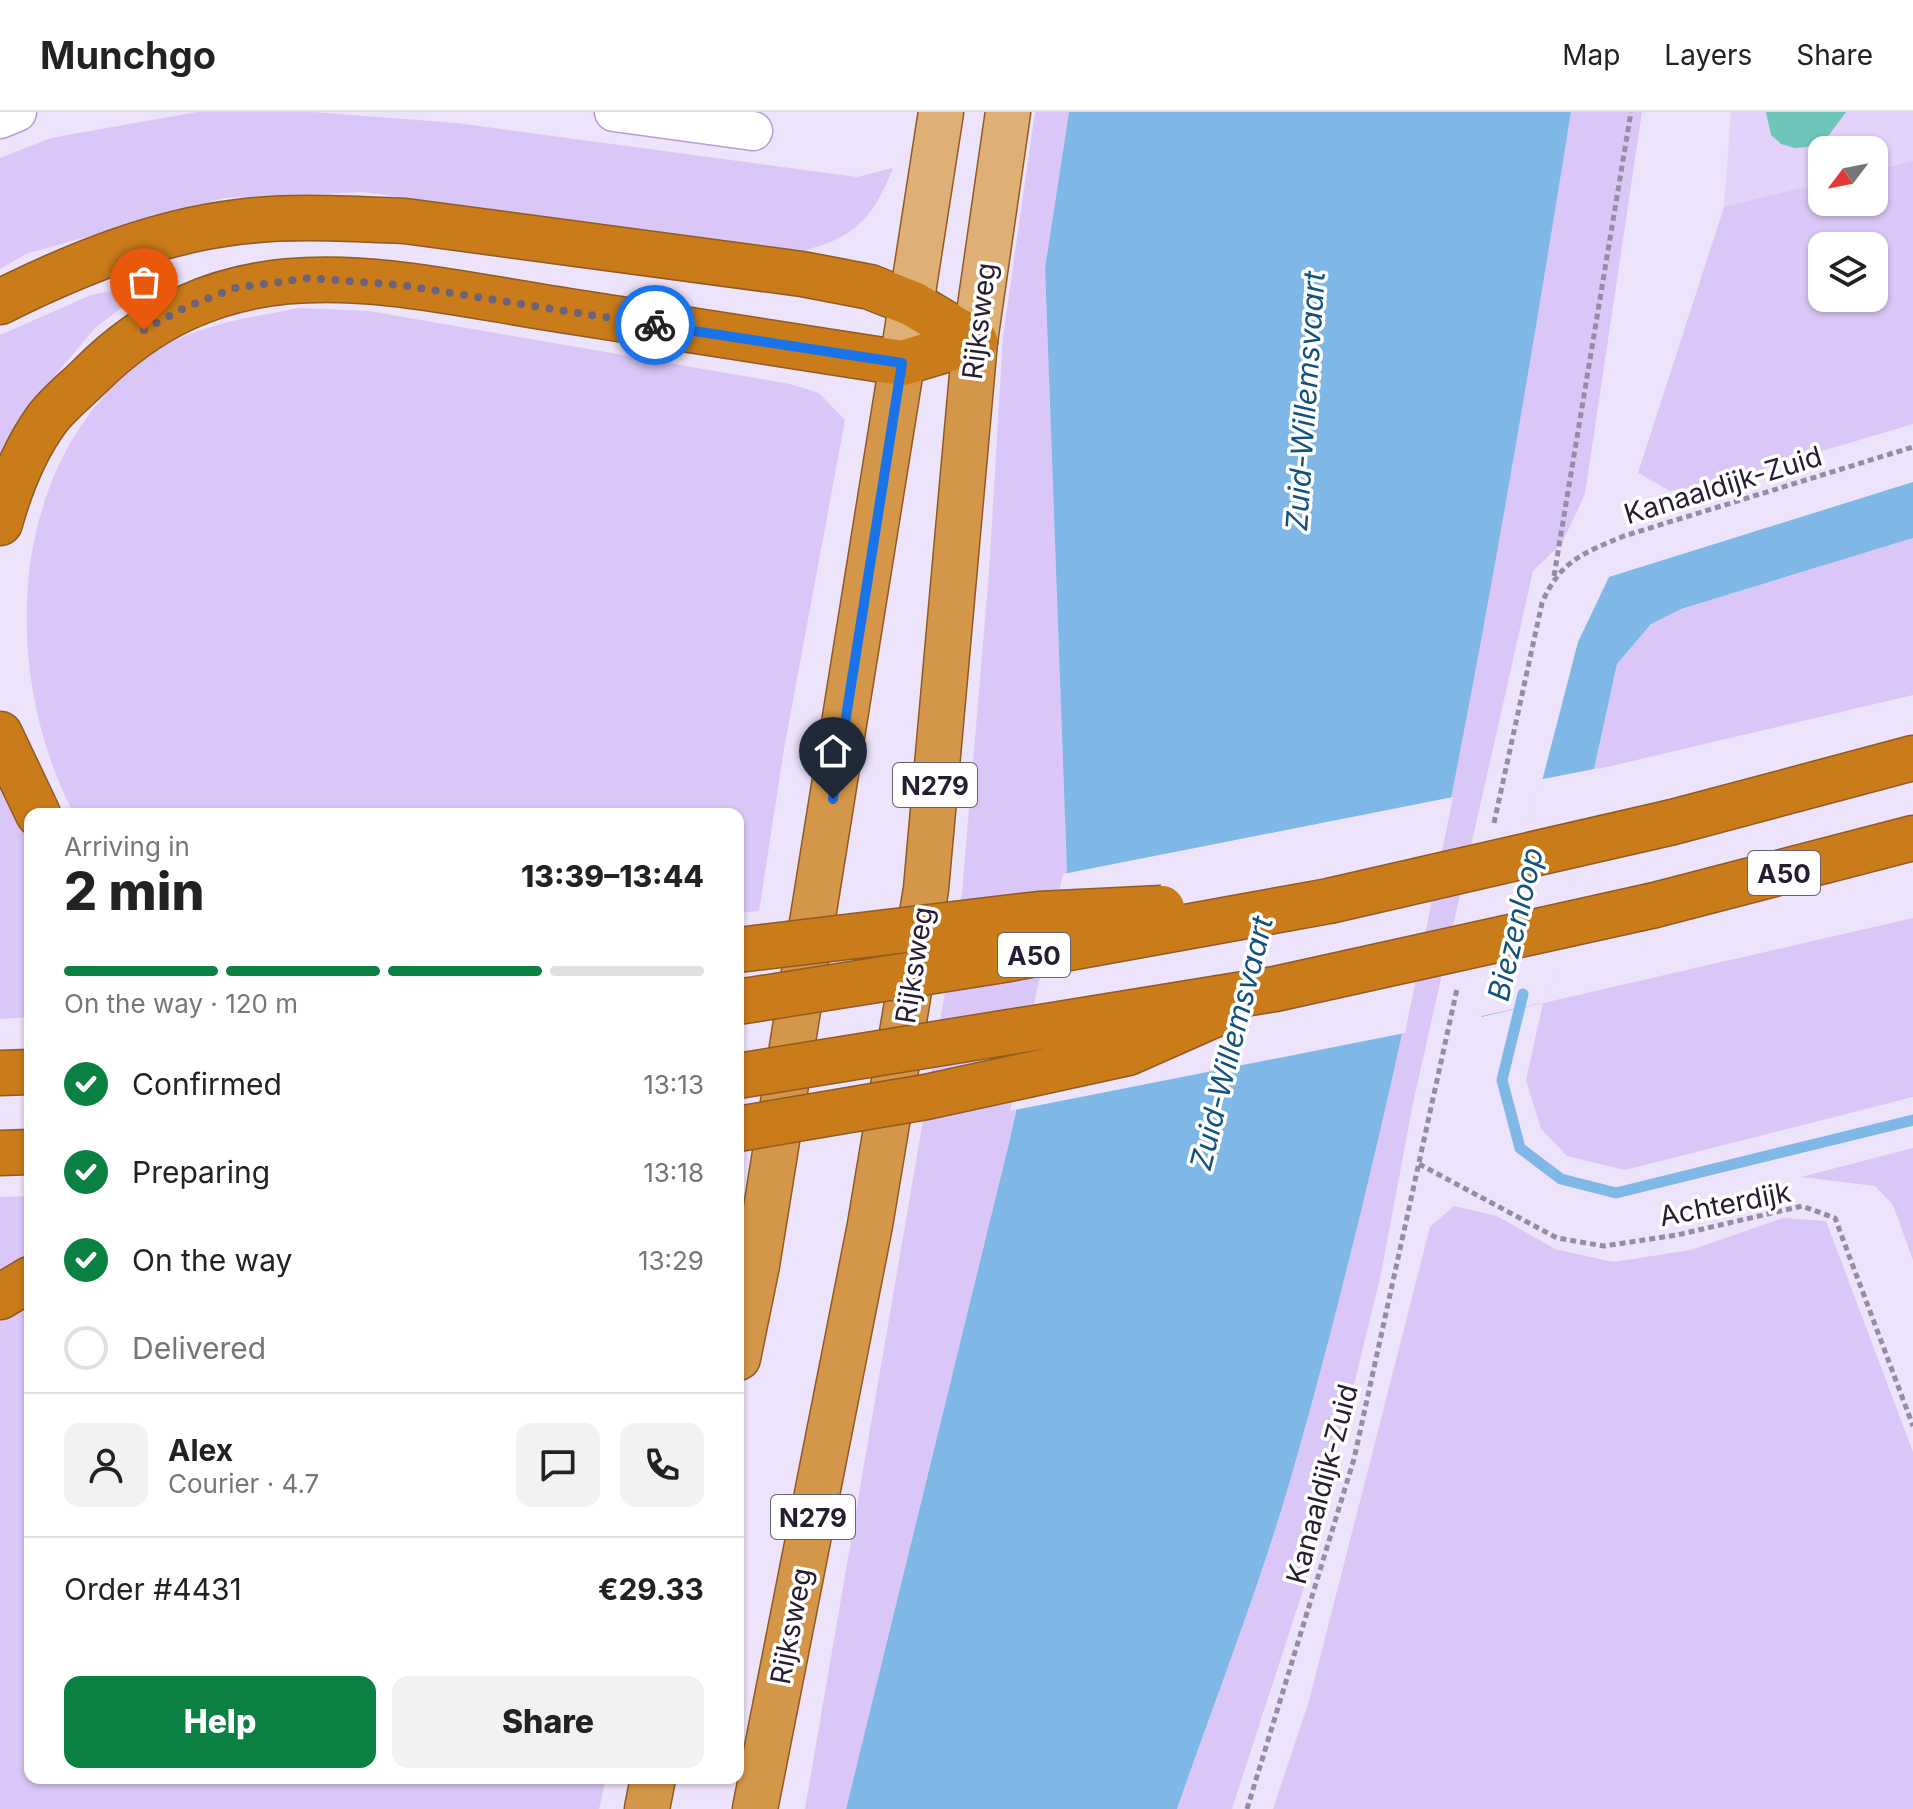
<!DOCTYPE html>
<html lang="en">
<head>
<meta charset="utf-8">
<style>
  body { margin:0; font-family:Inter,sans-serif; background:#f2f2f2; color:#222; height:100vh; display:flex; flex-direction:column; font-size:30px; white-space:nowrap }
  * { box-sizing:border-box; margin:0 }
  p { font-size:26px; color:#767676 }
  .icon { flex:none; width:44px; height:44px; fill:none; stroke:currentColor; stroke-width:2; stroke-linecap:round; stroke-linejoin:round }
  .map { position:relative; flex:1; overflow:hidden }
  .panel { position:absolute; left:24px; top:696px; width:720px; height:976px; display:flex; flex-direction:column; background:#fff; border-radius:16px; box-shadow:0 2px 6px #0004 }
  .panel>* { flex:none }
  .needle { width:52px; rotate:238deg }
  .fabs { position:absolute; left:1808px; top:24px; display:grid; gap:16px }
  .fabs a { display:grid; place-items:center; width:80px; height:80px; border-radius:16px; background:#fff; box-shadow:0 2px 6px #0004; font-size:40px }
  .pin { position:absolute; display:grid; place-items:center; width:68px; height:68px; color:#fff; margin:-82px -34px; border-radius:50% 50% 50% 0; rotate:-45deg; box-shadow:0 0 8px #0007 }
  .pin .icon { rotate:45deg }
  .courier { position:absolute; display:grid; place-items:center; width:80px; height:80px; margin:-40px; border:6px solid #1a73e8; border-radius:50%; background:#fff; color:#222; box-shadow:0 2px 10px #0007 }
  .head em { font-style:normal; font-weight:800 }
  .head div { display:flex; flex-direction:column-reverse }
  .head { display:flex; align-items:center; justify-content:space-between; height:136px; padding:0 40px }
  h1 { font-size:52px; font-weight:800; line-height:60px }
  .bar { display:grid; grid-template-columns:repeat(4,1fr); gap:12px 8px; align-content:center; height:96px; padding:0 40px }
  .bar i { height:10px; border-radius:6px; background:#e0e0e0 }
  .bar .selected { background:#0b8043 }
  .bar p { grid-column:span 4 }
  .line { display:flex; align-items:center; gap:20px; padding:0 40px; border-top:2px solid #e0e0e0 }
  .line div { flex:1 }
  .round { display:grid; place-items:center; flex:none; width:84px; height:84px; border-radius:16px; background:#f2f2f2 }
  ol { padding:0 40px; list-style:none }
  li { display:flex; align-items:center; gap:24px; height:88px }
  li p { margin-inline-start:auto }
  li .icon { padding:8px; border-radius:50%; background:#0b8043; color:#fff; stroke-width:4 }
  li:last-child { color:#767676 }
  li i { width:44px; height:44px; border:4px solid #e0e0e0; border-radius:50% }
  .button { display:flex; gap:16px; margin-top:auto; padding:16px 40px }
  .button a { flex:1; height:92px; border-radius:16px; background:#0b8043; color:#fff; font-size:32px; font-weight:800; line-height:92px; text-align:center }
  .button a+a { background:#f2f2f2; color:#222 }
  header { display:flex; align-items:center; gap:48px; box-sizing:border-box; height:112px; padding:0 40px; background:#fff; border-bottom:2px solid #e0e0e0 }
  header strong { font-size:38px }
  nav { display:flex; gap:44px; margin-inline-start:auto; font-size:28px }
  .map>svg:first-child { display:block }
</style>
</head>
<body>
<header>
<strong>Munchgo</strong>
<nav><a>Map</a><a>Layers</a><a>Share</a></nav>
</header>
<div class="map">
<svg width="1913" height="1697" viewBox="0 0 1913 1697">
  <rect width="100%" height="100%" fill="#ede3fb"/>
  <path fill="#e3d2fa" d="M1731,0H1913V51L1874,60V38H1822V72L1724,95Z"/>
  <path fill="#dbc7f7" fill-rule="evenodd" d="M197,0H313L457,11L857,65L893,56C872,109 853,127 798,140L364,80L224,86L26,142L0,157V46L51,26Z
    M1035,0H1069L1045,156L1067,761L1038,879L1009,1031L846,1697H805L962,781L989,460L1003,225Z
    M1571,0H1642L1585,382L1562,431L1533,459L1413,991L1381,1162L1306,1469L1232,1697H1177L1295,1352L1347,1156L1554,103Z
    M1913,49V312L1712,372L1670,379L1638,361L1724,95L1822,71V90H1874V59ZM1822,134H1874V186H1822Z
    M156,170L95,216L41,280L0,360V223L91,183Z
    M299,196L369,199L790,272L819,281L845,308L784,637L759,799L738,801V702H74C0,561 5,352 144,247C188,214 246,206 299,196Z
    M1913,426V583L1594,658L1617,552L1651,512L1681,497Z
    M0,673L30,729V905L0,907Z
    M1913,806V985L1625,1058L1567,1044L1541,1017L1526,968L1543,891Z
    M1913,1036V1148L1893,1093L1875,1074L1801,1065Z
    M30,1084V1142L0,1159V1085Z
    M1454,1094L1497,1104L1555,1137L1613,1150L1691,1138L1783,1106L1826,1109L1913,1340V1697H1273L1309,1589L1430,1115Z
    M30,1184V1666H606L599,1697H0V1202Z"/>
  <path fill="#7fb8e6" d="M1069,0H1571C1498,452 1420,907 1296,1348C1263,1466 1217,1581 1177,1697H846L1009,1031L1067,761L1045,156Z
    M1913,370V426L1681,497L1651,512L1617,552L1543,891L1481,905L1578,530L1609,465Z"/>
  <path fill="#ede3fb" d="M1599,656L1547,890L1477,905L1538,668Z
    M1453,685L1405,921L1010,999L1063,762Z"/>
  <g fill="none" stroke-linecap="round" stroke-linejoin="round">
    <path stroke="#7fb8e6" stroke-width="11" d="M1523,882L1502,968L1520,1036L1561,1067L1616,1081L1913,1008"/>
  </g>
  <path fill="#6ec5b9" d="M1766,0H1846L1829,23L1807,35L1795,36L1781,32L1771,23Z"/>
  <g fill="none" stroke-linecap="round" stroke-linejoin="round">
    <g stroke="#b79dd7" stroke-width="41">
      <path id="minor" d="M614,0L753,19
        M0,7L17,0"/>
    </g>
    <g stroke="#915a23" stroke-width="47">
      <path id="primary" d="M975,229L1008,0
        M902,251L941,0"/>
    </g>
    <g stroke="#915a23" stroke-width="47">
      <path id="trunk" d="M738,1246L757,1153L902,251
        M647,1697L653,1666
        M755,1697L870,1113L926,777L975,229"/>
    </g>
    <g stroke="#915a23" stroke-width="47">
      <path id="motorway" d="M0,190C74,153 155,120 238,110C293,103 349,107 405,109L802,162L870,175L913,192L975,229
        M0,411C10,375 25,337 47,307C59,291 76,278 90,264C233,121 391,172 568,199C679,216 790,234 902,251L975,229
        M0,622L38,702
        M1673,710L1913,646
        M1655,793L1913,726
        M0,961L30,960
        M0,1041L30,1040
        M0,1185L30,1167"/>
    </g>
    <path stroke="#968ca3" stroke-width="5" stroke-dasharray="6 4" stroke-linecap="butt" d="M1554,464L1631,0
      M1494,711L1542,491C1560,449 1583,441 1624,424L1913,335
      M1419,1052L1557,1126L1604,1134L1677,1123L1802,1094L1835,1106L1913,1314
      M1247,1697L1354,1347L1457,877"/>
    <use href="#minor" stroke="#fff" stroke-width="38"/>
    <use href="#primary" stroke="#dfb076" stroke-width="44"/>
    <use href="#trunk" stroke="#d49648" stroke-width="44"/>
    <use href="#motorway" stroke="#ca7b1a" stroke-width="44"/>
    <g stroke="#915a23" stroke-width="47" stroke-linecap="butt">
      <path id="motorway-bridge" d="M738,838L1039,802L1162,796
        M738,890L1003,848L1329,789L1673,710
        M738,964L1275,877L1655,793
        M738,1017L926,985L1128,941L1214,903"/>
    </g>
    <use href="#motorway-bridge" stroke="#ca7b1a" stroke-width="44"/>
  </g>
  <g fill="none" stroke-linecap="round" stroke-linejoin="round">
    <path stroke="#6c6279" stroke-width="8" stroke-dasharray="0 14.4" d="M144,218L186,195L235,176L309,166L400,173L655,213"/>
    <path stroke="#1a73e8" stroke-width="10" d="M655,213L902,251L833,687"/>
  </g>
  <g text-anchor="middle" dominant-baseline="central" stroke-width="7" stroke-linejoin="round" paint-order="stroke">
    <g fill="#fff" stroke="#686170" stroke-width="2">
      <rect x="893" y="651" width="84" height="44" rx="6"/>
      <rect x="1748" y="739" width="72" height="44" rx="6"/>
      <rect x="998" y="821" width="72" height="44" rx="6"/>
      <rect x="771" y="1383" width="84" height="44" rx="6"/>
    </g>
    <g font-size="26" font-weight="bold" fill="#271d33">
      <text x="935" y="673">N279</text>
      <text x="1784" y="761">A50</text>
      <text x="1034" y="843">A50</text>
      <text x="813" y="1405">N279</text>
    </g>
    <g font-size="28" fill="#271d33" stroke="#fff">
      <text transform="translate(979 209) rotate(-83)">Rijksweg</text>
      <text transform="translate(1723 373) rotate(-17)">Kanaaldijk-Zuid</text>
      <text transform="translate(914 853) rotate(-81)">Rijksweg</text>
      <text transform="translate(1725 1092) rotate(-11)">Achterdijk</text>
      <text transform="translate(1322 1372) rotate(-75)">Kanaaldijk-Zuid</text>
      <text transform="translate(791 1514) rotate(-79)">Rijksweg</text>
    </g>
    <g font-size="30" font-style="italic" fill="#11527e" stroke="#fff">
      <text transform="translate(1305 289) rotate(-86)">Zuid-Willemsvaart</text>
      <text transform="translate(1515 812) rotate(-77)">Biezenloop</text>
      <text transform="translate(1231 931) rotate(-76)">Zuid-Willemsvaart</text>
    </g>
  </g>
</svg>
<div class="fabs">
<a><svg class="needle" viewBox="-14 -14 28 28"><path d="M0-13l5 13h-10z" fill="#e53935"/><path d="M0 13l5-13h-10z" fill="#767676"/></svg></a>
<a><svg class="icon" aria-label="layers" viewBox="0 0 24 24"><path d="M12 4l9 5-9 5-9-5zM3 14l9 5 9-5"/></svg></a>
</div>
<div class="pin" style="left:144px;top:218px;background:#ea580c"><svg class="icon" aria-label="bag" viewBox="0 0 24 24"><path d="M5 8h14l-1 12H6zM9 8a3 3 0 0 1 6 0"/></svg></div>
<div class="pin" style="left:833px;top:687px;background:#1f2937"><svg class="icon" aria-label="home" viewBox="0 0 24 24"><path d="M3 11l9-7 9 7M6 9v11h12V9"/></svg></div>
<div class="courier" style="left:655px;top:213px"><svg class="icon" aria-label="bike" viewBox="0 0 24 24"><circle cx="6" cy="16" r="4"/><circle cx="18" cy="16" r="4"/><path d="M6 16l4-8h5l3 8M10 8l3 8H6M13 5h3"/></svg></div>
<section class="panel">
<div class="head"><div><h1>2 min</h1><p>Arriving in</p></div><em>13:39–13:44</em></div>
<div class="bar"><i class="selected"></i><i class="selected"></i><i class="selected"></i><i></i><p>On the way · 120 m</p></div>
<ol>
<li><svg class="icon" aria-label="check" viewBox="0 0 24 24"><path d="M5 12l5 5 9-10"/></svg>Confirmed<p>13:13</p></li>
<li><svg class="icon" aria-label="check" viewBox="0 0 24 24"><path d="M5 12l5 5 9-10"/></svg>Preparing<p>13:18</p></li>
<li><svg class="icon" aria-label="check" viewBox="0 0 24 24"><path d="M5 12l5 5 9-10"/></svg>On the way<p>13:29</p></li>
<li><i></i>Delivered</li>
</ol>
<div class="line" style="height:144px"><a class="round"><svg class="icon" aria-label="person" viewBox="0 0 24 24"><circle cx="12" cy="8" r="4"/><path d="M4 21q1-7 8-7t8 7"/></svg></a><div><b>Alex</b><p>Courier · 4.7</p></div><a class="round"><svg class="icon" aria-label="chat" viewBox="0 0 24 24"><path d="M4 5h16v11H9l-5 4z"/></svg></a><a class="round"><svg class="icon" aria-label="phone" viewBox="0 0 24 24"><path d="M5 4h4l2 5-3 2q2 4 5 5l2-3 5 2v4C11 20 4 13 5 4z"/></svg></a></div>
<div class="line" style="height:104px"><div>Order #4431</div><b>€29.33</b></div>
<div class="button"><a>Help</a><a>Share</a></div>
</section>
</div>
</body>
</html>
